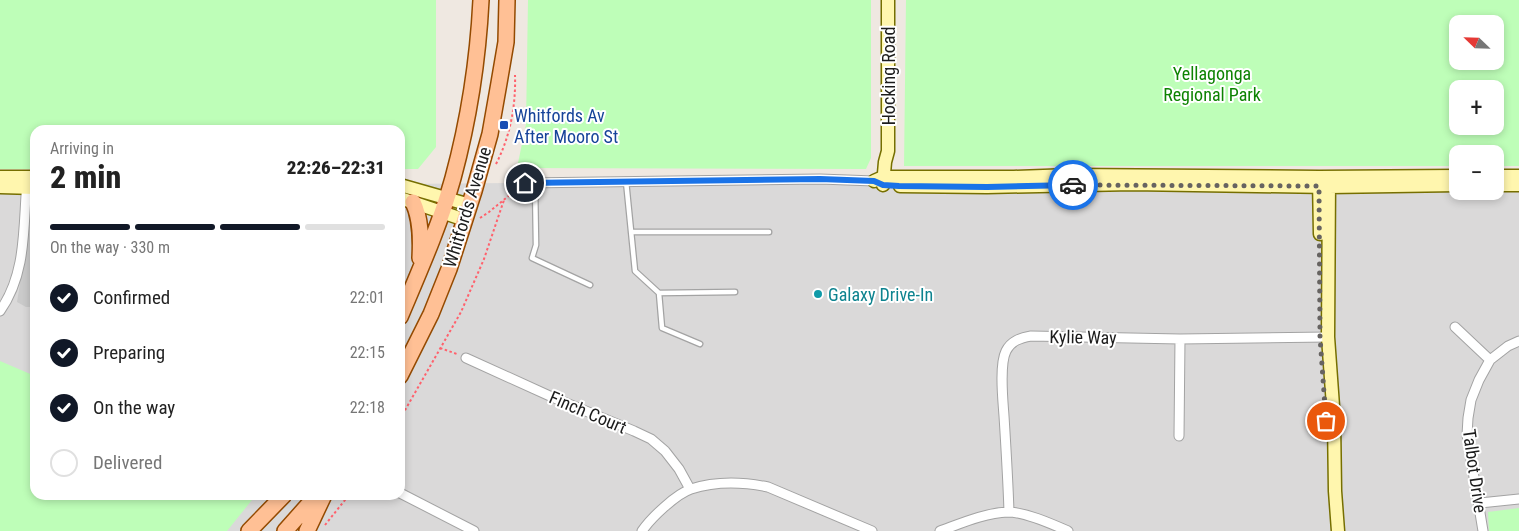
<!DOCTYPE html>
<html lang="en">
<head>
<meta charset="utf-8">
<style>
  body { margin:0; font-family:"Roboto Condensed",sans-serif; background:#f2f2f2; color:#222; height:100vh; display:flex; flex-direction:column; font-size:19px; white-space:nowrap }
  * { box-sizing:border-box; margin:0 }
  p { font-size:16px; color:#767676 }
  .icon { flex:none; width:28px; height:28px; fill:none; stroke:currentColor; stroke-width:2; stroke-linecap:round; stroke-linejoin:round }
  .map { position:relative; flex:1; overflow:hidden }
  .details { position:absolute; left:30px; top:125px; width:375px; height:375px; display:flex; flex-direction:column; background:#fff; border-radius:15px; box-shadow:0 2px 8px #0003 }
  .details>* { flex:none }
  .needle { width:32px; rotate:293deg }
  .tools { position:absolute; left:1449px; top:15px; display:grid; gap:10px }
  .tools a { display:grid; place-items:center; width:55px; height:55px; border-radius:10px; background:#fff; box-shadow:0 2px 8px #0003; font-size:25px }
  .pin { position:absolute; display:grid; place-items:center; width:42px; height:42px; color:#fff; margin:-21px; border:2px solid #fff; border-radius:50%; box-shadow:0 1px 5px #0007 }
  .courier { position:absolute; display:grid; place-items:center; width:50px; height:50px; margin:-25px; border:4px solid #1a73e8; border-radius:50%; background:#fff; color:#222; box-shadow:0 1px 6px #0007 }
  .summary em { font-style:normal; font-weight:800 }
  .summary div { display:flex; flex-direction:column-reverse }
  .summary { display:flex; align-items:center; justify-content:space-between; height:85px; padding:0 20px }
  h1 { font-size:32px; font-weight:800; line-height:38px }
  .bar { display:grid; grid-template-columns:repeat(4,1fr); gap:8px 5px; align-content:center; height:60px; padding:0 20px }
  .bar i { height:6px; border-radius:4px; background:#e0e0e0 }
  .bar .selected { background:#111827 }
  .bar p { grid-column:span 4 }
  ol { padding:0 20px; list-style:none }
  li { display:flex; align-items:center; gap:15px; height:55px }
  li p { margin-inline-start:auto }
  li .icon { padding:5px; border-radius:50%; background:#111827; color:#fff; stroke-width:4 }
  li:last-child { color:#767676 }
  li i { width:28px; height:28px; border:2px solid #e0e0e0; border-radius:50% }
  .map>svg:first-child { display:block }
</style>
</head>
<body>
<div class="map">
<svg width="1519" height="531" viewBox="0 0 1519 531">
  <rect width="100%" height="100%" fill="#efe8e1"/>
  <path fill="#dad9d9" d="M1457,175L1458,191H1495L1519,175V531H0V188H35V495H400V184Z"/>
  <path fill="#cacaca" d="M34,197H35V307H26L17,302Z"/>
  <path fill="#befeb8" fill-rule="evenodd" d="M0,0H436V147L418,169H400V130H35V169H0Z
    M528,0H871V158L866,169L517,168L526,124Z
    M906,0H1519V166H1495V154H1458L1457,166H904ZM1458,24H1495V61H1458ZM1458,89H1495V126H1458Z
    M0,361L35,376V495H256L227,531H0Z
    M1519,508V531H1489L1488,512Z"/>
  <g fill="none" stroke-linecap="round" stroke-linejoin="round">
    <g stroke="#a3a3a3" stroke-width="7">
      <path id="lane" d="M626,181L635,271L659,293L735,292
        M535,183L536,245L532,258L590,285
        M631,232H769
        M659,293L662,328L700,344"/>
    </g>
    <g stroke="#a3a3a3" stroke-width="11">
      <path id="street" d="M525,183L820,179L874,181
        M0,311C27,273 23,226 27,182
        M1455,327L1490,360
        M466,358L552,397L634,431L651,439L665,451L679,469L690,489
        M1179,436L1180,339
        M400,493L474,531
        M1480,503L1519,499
        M1009,512C1008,480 1006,448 1004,416C1003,401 999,365 1006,351C1011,341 1020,338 1031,336L1180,339L1328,337
        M642,531C651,518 676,494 691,489C716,481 743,482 768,487L872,531
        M940,531C962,523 985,513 1008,512C1025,512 1052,524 1068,531
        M1483,531L1467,435L1468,418L1471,400L1479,380L1490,360L1508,346L1519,341"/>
    </g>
    <g stroke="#766f00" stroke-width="15">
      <path id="secondary" d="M1495,176H1519
        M0,177H35
        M1319,179L1320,234
        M1329,180L1328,337L1334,420L1335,491L1338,531
        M874,181L883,177H1014L1071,175L1319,177L1458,176
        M400,185L470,205
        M883,185L885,162L888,151V0
        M1495,185H1519
        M900,186L987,187L1132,184L1329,187L1458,185
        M0,187L35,188
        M400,198L465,220"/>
    </g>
    <g stroke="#944a00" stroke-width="18">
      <path id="primary" d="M413,202C421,219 421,239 420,258
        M400,317C419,272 440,225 453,178C469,119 478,60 481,0
        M400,376L431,314L449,269L474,191L490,134L499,83L506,42L507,0
        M249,531L284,495
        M285,531L317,495
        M307,531L324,495"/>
    </g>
    <path stroke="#ff616c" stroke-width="2" stroke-dasharray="2.5 2.5" stroke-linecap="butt" d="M496,164C510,137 516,106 515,75
      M480,218L489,212L517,189
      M440,348L457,354
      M400,393L403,388
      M400,419L461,312L484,259L504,200
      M325,525L349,495"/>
    <use href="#lane" stroke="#fff" stroke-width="4.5"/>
    <use href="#street" stroke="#fff" stroke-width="9"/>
    <use href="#secondary" stroke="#fff6ae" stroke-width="12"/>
    <use href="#primary" stroke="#ffc095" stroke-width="15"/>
  </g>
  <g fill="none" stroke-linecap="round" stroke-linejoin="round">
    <path stroke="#666361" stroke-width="5" stroke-dasharray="0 9" d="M1073,185L1319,186L1320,337L1326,421"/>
    <path stroke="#1a73e8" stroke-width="6" d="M525,183L820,179L874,181L883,185L899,186L987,187L1073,185"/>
  </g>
  <rect fill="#1a4fb4" stroke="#fff" stroke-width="2" x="499" y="120" width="10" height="10" rx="2.5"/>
  <circle fill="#0f9aa8" stroke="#fff" stroke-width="2" cx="818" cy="294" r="5"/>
  <g text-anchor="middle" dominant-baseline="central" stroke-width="4" stroke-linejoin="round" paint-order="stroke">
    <g font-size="18" fill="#0d8302" stroke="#fff">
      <text x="1212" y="73">Yellagonga<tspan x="1212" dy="21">Regional Park</tspan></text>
    </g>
    <g font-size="18" fill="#1c1c1c" stroke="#fff">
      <text transform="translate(888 76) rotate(-90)">Hocking Road</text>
      <text transform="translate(467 207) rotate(-73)">Whitfords Avenue</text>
      <text transform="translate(1083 337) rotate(1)">Kylie Way</text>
      <text transform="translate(588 412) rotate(23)">Finch Court</text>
      <text transform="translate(1475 471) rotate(82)">Talbot Drive</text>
    </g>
    <g font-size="18" fill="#164399" stroke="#fff" text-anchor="start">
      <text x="514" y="115">Whitfords Av<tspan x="514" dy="21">After Mooro St</tspan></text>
    </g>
    <g font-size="18" fill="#0d838f" stroke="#fff" text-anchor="start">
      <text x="828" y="294">Galaxy Drive-In</text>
    </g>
  </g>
</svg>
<div class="tools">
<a><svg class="needle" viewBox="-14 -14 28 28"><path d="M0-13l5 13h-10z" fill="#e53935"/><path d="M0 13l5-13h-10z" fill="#767676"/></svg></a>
<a>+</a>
<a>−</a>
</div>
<div class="pin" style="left:1326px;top:421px;background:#ea580c"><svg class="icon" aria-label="bag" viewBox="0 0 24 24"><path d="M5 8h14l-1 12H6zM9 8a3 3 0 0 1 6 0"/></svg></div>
<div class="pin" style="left:525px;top:183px;background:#1f2937"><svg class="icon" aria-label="home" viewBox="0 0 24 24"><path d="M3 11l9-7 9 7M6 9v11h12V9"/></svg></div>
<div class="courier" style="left:1073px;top:185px"><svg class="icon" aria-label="car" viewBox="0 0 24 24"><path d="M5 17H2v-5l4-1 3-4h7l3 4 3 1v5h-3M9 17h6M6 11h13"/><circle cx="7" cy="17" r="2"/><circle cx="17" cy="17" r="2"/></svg></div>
<section class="details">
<div class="summary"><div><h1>2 min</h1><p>Arriving in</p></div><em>22:26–22:31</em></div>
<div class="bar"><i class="selected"></i><i class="selected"></i><i class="selected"></i><i></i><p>On the way · 330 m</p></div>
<ol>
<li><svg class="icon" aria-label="check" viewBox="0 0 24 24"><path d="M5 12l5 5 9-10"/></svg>Confirmed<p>22:01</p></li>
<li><svg class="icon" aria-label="check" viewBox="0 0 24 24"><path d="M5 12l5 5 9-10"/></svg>Preparing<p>22:15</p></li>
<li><svg class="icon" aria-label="check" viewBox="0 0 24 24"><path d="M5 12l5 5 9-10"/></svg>On the way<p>22:18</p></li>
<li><i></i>Delivered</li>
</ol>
</section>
</div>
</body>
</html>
